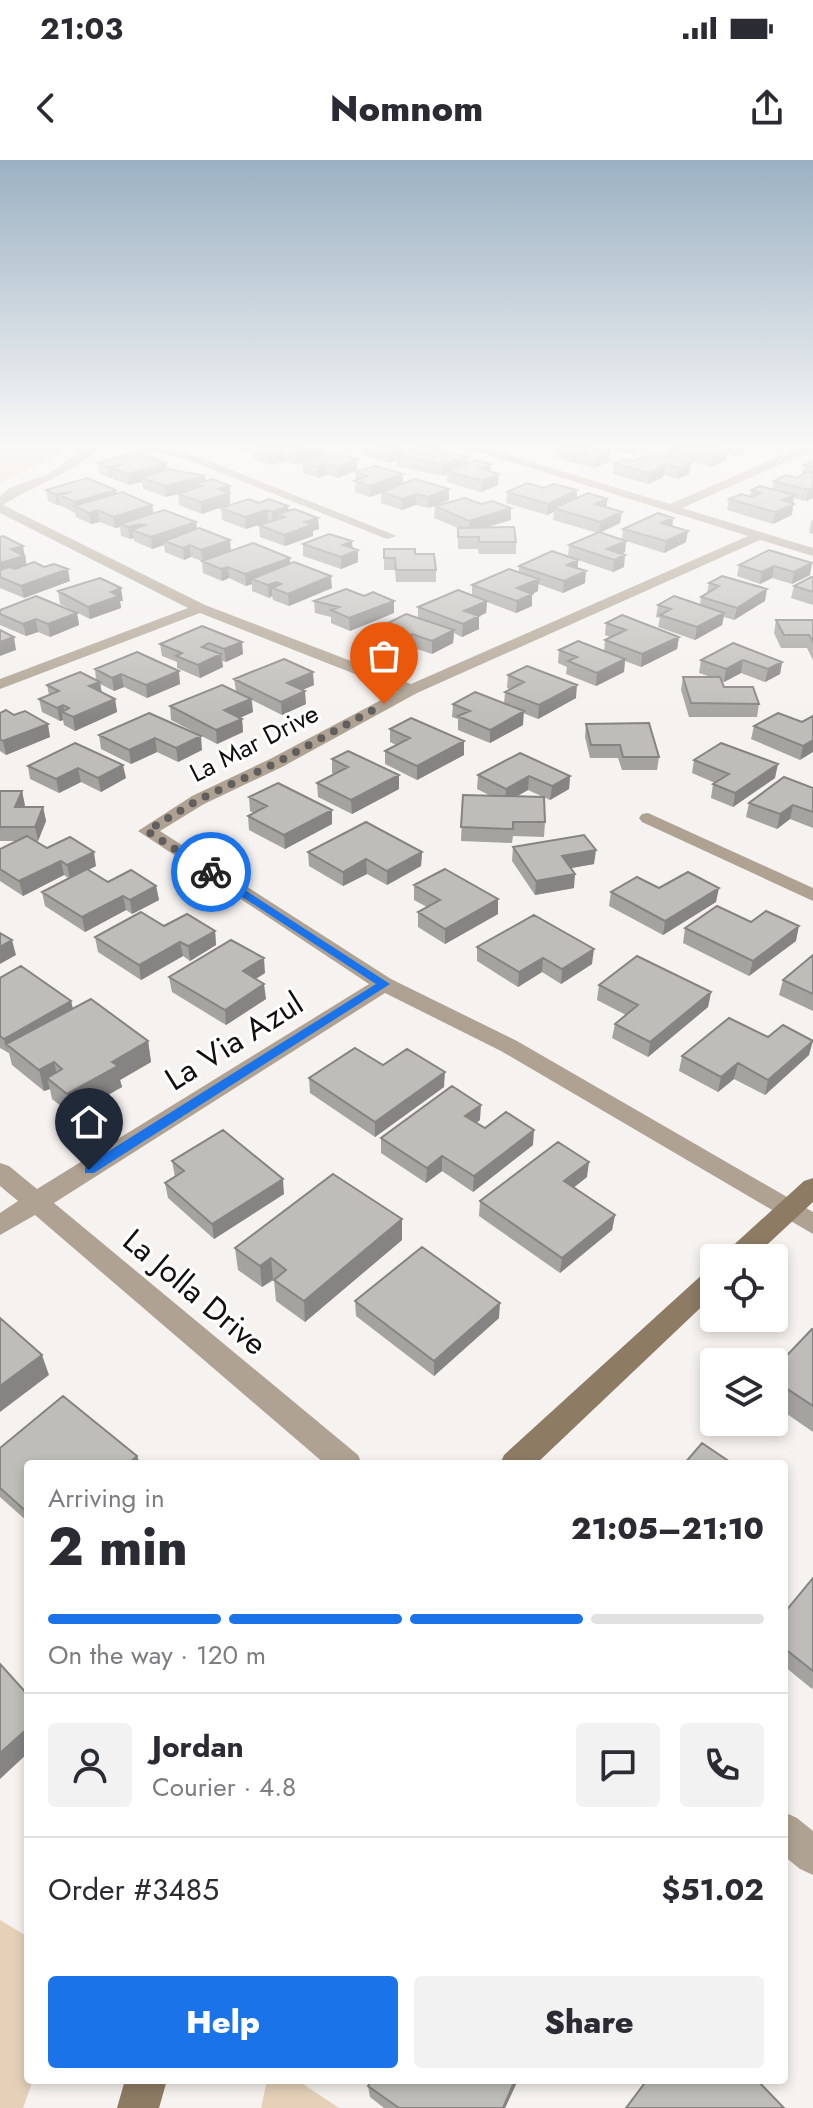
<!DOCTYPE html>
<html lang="en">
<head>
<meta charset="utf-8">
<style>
  body { margin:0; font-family:Jost,sans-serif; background:#f2f2f3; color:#2b2b33; height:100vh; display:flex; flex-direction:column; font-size:30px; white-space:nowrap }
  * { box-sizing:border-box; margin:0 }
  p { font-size:26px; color:#7c7c81 }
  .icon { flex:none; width:44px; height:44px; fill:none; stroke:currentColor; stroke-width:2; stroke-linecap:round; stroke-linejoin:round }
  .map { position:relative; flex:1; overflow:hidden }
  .panel { position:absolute; left:24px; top:1300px; width:764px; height:624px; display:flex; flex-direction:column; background:#fff; border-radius:8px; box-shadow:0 4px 12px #0003 }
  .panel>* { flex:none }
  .controls { position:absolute; left:700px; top:1084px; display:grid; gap:16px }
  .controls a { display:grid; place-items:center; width:88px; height:88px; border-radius:8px; background:#fff; box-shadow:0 4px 12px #0003; font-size:40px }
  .pin { position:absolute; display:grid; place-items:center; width:68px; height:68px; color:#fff; margin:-82px -34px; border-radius:50% 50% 50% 0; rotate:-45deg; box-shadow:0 0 8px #0007 }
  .pin .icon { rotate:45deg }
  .courier { position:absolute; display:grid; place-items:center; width:80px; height:80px; margin:-40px; border:6px solid #1a73e8; border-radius:50%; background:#fff; color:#222; box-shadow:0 2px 10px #0007 }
  .summary em { font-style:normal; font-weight:800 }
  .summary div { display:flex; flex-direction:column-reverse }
  .summary { display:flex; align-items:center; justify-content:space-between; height:136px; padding:0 24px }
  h1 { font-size:52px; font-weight:800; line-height:60px }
  .bar { display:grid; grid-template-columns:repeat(4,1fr); gap:12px 8px; align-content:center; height:96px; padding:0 24px }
  .bar i { height:10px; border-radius:6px; background:#e1e1e2 }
  .bar .on { background:#1a73e8 }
  .bar p { grid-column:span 4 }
  .line { display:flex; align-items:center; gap:20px; padding:0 24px; border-top:2px solid #e1e1e2 }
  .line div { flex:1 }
  .round { display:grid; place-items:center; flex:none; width:84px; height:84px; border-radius:8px; background:#f2f2f3 }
  .action { display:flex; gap:16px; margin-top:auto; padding:16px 24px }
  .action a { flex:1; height:92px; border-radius:8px; background:#1a73e8; color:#fff; font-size:32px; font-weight:800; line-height:92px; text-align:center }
  .action a+a { background:#f2f2f3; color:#2b2b33 }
  .status { display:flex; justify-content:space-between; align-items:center; height:56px; padding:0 40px; background:#fff; direction:ltr }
  .status svg { height:22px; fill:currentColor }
  header { display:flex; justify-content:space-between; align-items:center; height:104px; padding:0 24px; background:#fff; font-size:36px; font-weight:800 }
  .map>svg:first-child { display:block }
</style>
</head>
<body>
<div class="status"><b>21:03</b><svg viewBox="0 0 49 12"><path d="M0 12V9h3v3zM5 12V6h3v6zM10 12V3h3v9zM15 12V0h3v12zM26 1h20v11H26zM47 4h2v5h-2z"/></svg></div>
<header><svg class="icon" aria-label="back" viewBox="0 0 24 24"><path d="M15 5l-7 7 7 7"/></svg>Nomnom<svg class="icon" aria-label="share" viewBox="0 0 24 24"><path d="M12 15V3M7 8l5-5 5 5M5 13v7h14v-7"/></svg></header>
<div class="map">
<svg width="813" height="1948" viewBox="0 0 813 1948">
  <rect width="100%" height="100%" fill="#f5f2ef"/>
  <path fill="#e4d1b8" d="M0,288H56L61,292L0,324Z
    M0,1760L28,1777V1920H33L23,1948H0Z
    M267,1920H297L339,1948H261Z"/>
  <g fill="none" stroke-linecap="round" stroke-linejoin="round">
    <path fill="#afa292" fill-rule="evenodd" d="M87,288H100C72,314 34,325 3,345L205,445L411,524L748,376L467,288H485L670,344L792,291L813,288V293L799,296L682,348L813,388V396L760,380L417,533L282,607L204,644L160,671L391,819L517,881L813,1052V1074L501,891L385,833L54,1043L358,1295L362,1304H325L35,1055L0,1075V1053L18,1041L0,1026V1003L9,1006L37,1029L369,824L138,671L192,636L270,599L398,531L200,453L0,529V519L188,448L0,353V336L10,328L48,314Z
      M145,288H165L199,297L397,376L387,379L191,301Z
      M648,653L813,728V741L642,662L639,658L642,654Z
      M784,1652L797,1658L813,1671V1715L800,1709L784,1696Z"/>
    <path fill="#8d7b64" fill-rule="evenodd" d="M813,1018V1042L753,1098H723L727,1091L804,1021Z
      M714,1109V1135L536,1304H500L504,1295L705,1112Z
      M125,1920H167L159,1948H117Z"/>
  </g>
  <path fill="#a4a39f" d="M233,288H322V295L294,304L285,301L271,305L253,299L252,290L245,292Z
    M360,288H405V292L444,288V294L499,314L498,325L481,332L447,322V314L442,316L397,306V300L388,303L360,294Z
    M556,288H639V290L629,294L610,289L609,302L594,308L555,298Z
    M666,288H745L744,292L736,296L727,294L726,300L711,307L695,302L691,304L689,314L678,319L665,315L663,316L662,318L648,324L613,314L614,303L665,296Z
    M357,299V310L338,318L327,315L318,318L303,313V303Z
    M813,301V338L806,341L793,338L792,355L773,364L727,350L729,339L750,336L751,330L772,329L774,321L796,318L802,315L804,305Z
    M98,303H166V310L206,321L231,337H229L230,344L202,354L179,345L178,334H179L166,337L143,329L142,322L129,325L113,319V317L110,318L100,314Z
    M356,312L403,314V324L449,340L428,348L416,345L402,350L381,343V333L370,337L355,332Z
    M544,328L577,330V338L607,339V348L620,363L600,373L622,379L623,369L673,358L672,366L686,382L664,393L626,381L625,392L622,394L624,407L613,412L578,400V408L585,423L563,433L538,424V431L532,434V446L516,453L487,442L486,453L479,456V469L462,477L454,473L453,483L432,494L411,487L402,492L375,482L374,470L418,458V447L472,435V425L519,412V406L568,397L569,385L598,373L553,360L554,352L547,355L506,343L507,332Z
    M46,330H116V334L152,345L153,353L196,362L197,369L231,391L290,404L332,428L289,446L273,440L272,436L269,438L252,431V424L246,426L229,418L222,421L203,413L202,401L191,397L184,400L165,392L164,385L152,389L134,381V378L130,379L121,376L120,367L115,368L100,362L91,364L76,357L75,353L61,346L60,345H57L48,341Z
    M259,343L288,346V351L318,358L319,369L313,371V376L285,386L260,377L259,365L269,362L246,369L222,360L221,348Z
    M481,344L511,348V360L485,368L516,382V394H479L478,389H458V368L434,358L435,346Z
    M813,360V374L809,373L811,361Z
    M0,377L26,397V405L70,421L24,438L0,428Z
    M303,384L352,388L358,402L341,409L303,396Z
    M384,389L415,394L436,410V422H396L395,410H384Z
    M769,390L810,415L792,424L772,418L760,424L737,416L739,405Z
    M813,417V445L791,438L794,426Z
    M709,423L765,441L734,460L724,457L722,465L695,480L658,467L660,458L656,457L658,445H700L701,437L707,433Z
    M58,431L123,441H120L121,448L90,459L60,444Z
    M314,441L394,453L350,471L331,463V457L315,453Z
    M0,450L77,453L79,465L50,477L38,472L26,476L0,465Z
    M776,460H813V500L807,488H781L774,473Z
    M606,463L679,477L677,489L641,507L625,501L624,512L596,526L566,514L567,507L558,503L559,490L604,491L605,480L610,477L605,475Z
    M202,466L243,494L226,502L222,501L223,507L200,518L177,508V502L162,496L160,484Z
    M701,500L782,502L780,514L765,522L741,513L724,522L721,521L724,527L759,544L757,557H689L681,530L683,517H711L699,513Z
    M95,509L180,524L147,538L124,527L114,531L100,524L102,533L115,539L117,552L75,571L64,565L63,560L60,561L42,552L39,539L49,535L47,525L96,520Z
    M508,515L576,538L538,559L523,553V565L490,583L458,570V559L452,557L453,544H504L505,532L510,529L507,528Z
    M234,519L314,525L302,530L306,544L282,555L252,540L253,552L239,558L242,559L243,572L217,584L171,560L170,546L236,531Z
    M0,553L50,577L6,595L0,591Z
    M149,553L202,590L178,602L157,592L131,604L101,589L99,575Z
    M813,556L800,600L751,579L754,566L802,562Z
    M586,564L659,597L657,610H622L618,598H590L585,577Z
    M390,569L464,581V595L417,620L385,604V591L396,585L390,582Z
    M75,583L126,618L101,632L81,622L59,633L30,619L28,606Z
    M332,599L399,615V629L352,654L318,637L317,623L335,614L332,613Z
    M694,600L775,618L733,647L711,638L713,624L715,623L692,613Z
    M478,615L570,616L569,629L550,640L528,630L517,636L545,662L544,677L513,676L512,683L461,681L463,635L491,636L477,629Z
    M813,628V668L790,659L777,669L746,657L749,643Z
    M0,631H22L24,647H43L46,661L38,681H35L47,688L96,706L88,710L108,722L156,726L159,740L132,754L126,750L85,772L45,746L42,732L68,718L64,715L23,736L0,721V689L16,681H0Z
    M249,637L332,664L285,689L249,670L248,656L254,653L250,651Z
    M513,687L594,704L571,708L574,728L535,735L512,701Z
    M308,692H422L421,706L387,725L367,714L343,726L309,706Z
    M414,725L498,754L445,784L418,767V752L427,747L414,740Z
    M611,732L716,742L663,775L609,746Z
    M751,762L796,781L749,816L683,783L685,768Z
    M164,766L215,771L216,785L190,801L183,796L141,820L98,792L95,777Z
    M477,787L592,804L561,824L542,812L518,827L477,801Z
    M813,795V851L779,835L783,820Z
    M265,813L256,819L266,839L226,865L172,832L169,817Z
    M0,818L71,841L73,848L148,881L151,902L120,920L122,927L72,955L52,939L50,929L44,931L12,905L9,893L0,888Z
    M599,825L711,832L708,847L648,897L612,878L615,864L626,855L597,840Z
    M768,877L809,895L765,935L734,919L718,932L679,911L682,896Z
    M309,918L444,927L375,977L310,933Z
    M480,960L476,963L485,968L533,985L473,1032L442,1011L426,1023L381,993V978Z
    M172,1001L284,1034L214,1079L168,1038L165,1023L175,1017Z
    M587,1017L574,1027L615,1055L612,1070L560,1113L479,1056L480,1041Z
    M402,1059V1080L305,1162L276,1141L274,1120L262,1127L238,1110L235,1088Z
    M355,1141L499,1158L434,1216L356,1156Z
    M813,1170V1272L774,1245V1209Z
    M0,1288L137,1296L140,1304H28V1362L0,1337Z
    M813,1418V1527L812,1529L784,1506V1453Z
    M372,1920H518L505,1948H384L370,1937L368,1926Z"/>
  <path fill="#868482" d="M244,288H252V290L245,292Z
    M309,288H322V295L294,304V293Z
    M400,288H405V297L397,295V300L388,303V292Z
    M444,288V299L434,291Z
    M597,288H610L609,302L594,308Z
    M630,288H639V290L629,294Z
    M737,288H745L744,292L736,296Z
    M728,289L726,300L711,307L712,296Z
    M285,290V301L271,305V294Z
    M696,292L695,302L691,304L689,314L678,319L679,308L690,304L691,294Z
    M468,297L467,308L447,311V314L442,316V305Z
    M357,299V310L338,318L337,307Z
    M166,303L167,314L141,318L142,322L129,325L128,314Z
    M124,304L111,308L113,317L110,318L108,307Z
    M326,304L327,315L318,318V307Z
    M491,304L490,315L479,308Z
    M666,304L665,315L663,316L662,318L648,324L649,313Z
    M403,314V325L381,332V333L370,337V326Z
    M499,314L498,325L481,332L482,321Z
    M205,316L206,327L196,324L197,329L166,337L165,326Z
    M230,326V344L202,354L201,342L218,329Z
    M813,328V338L806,341L808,330Z
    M449,329V340L428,348V337Z
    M116,330L117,341L76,347L75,342Z
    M577,330L576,341L554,348V352L547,355L548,344Z
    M72,332L59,335L60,345H57L55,334Z
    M416,334V345L402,350V339Z
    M794,335L792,355L773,364L775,352L782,340Z
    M607,339L606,350L595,344Z
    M152,345L154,356L120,364V367L115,368L113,357Z
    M288,346L289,358L278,354L279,361L273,363L272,352Z
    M511,348V360L469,372V361Z
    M98,350L100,362L91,364L89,353Z
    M267,350L268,361L246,369L245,357Z
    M622,352L620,363L599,373L600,362Z
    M318,358L319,369L313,371V376L285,386L284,375L305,362Z
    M673,358L672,369L661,363Z
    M196,362L197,374L164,381V385L152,389L151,377Z
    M140,364L142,373L132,370L134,378L130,379L128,367Z
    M688,371L686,382L664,393L666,381Z
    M230,380L231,391L203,402L201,390Z
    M352,381L353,392L358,390V402L341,409V397L343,385Z
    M626,381L625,392L610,399L607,389Z
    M190,385L191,397L184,400L183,388Z
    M23,386L27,407L0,416V403L11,389Z
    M625,395L624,407L613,412L614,400Z
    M290,398V410L251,419L252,424L246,426L245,414Z
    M578,400L577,412L567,405Z
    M812,403L810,415L792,424L794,412Z
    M774,406L772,418L760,424L762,412Z
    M228,407L229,418L222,421L221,409Z
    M68,409L70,421L24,438L21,426Z
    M586,411L585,423L563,433L564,421Z
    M331,416L332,428L289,446L288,434Z
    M539,419L538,431L517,441V428Z
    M277,422V430L272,428V436L269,438L268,425Z
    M121,428L123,441H120L121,448L90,459L88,447L111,432Z
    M767,429L765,441L734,460L737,448Z
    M532,434V446L516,453L517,441Z
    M394,441V453L350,471L349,458Z
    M487,441L486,453L464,463V451Z
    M77,453L79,465L50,477L48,464Z
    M724,453L722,465L695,480L697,467Z
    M479,456V469L462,477L463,464Z
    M36,459L38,472L26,476L23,464Z
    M454,470L453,483L432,494V481Z
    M412,474L411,487L402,492V479Z
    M14,477L16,490L0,496V482Z
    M679,477L677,489L641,507L642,494Z
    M242,482L243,494L226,502L224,489Z
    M221,494L223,507L200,518L198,505Z
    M625,499L624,512L596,526L597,513Z
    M743,500L741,513L724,522L726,509Z
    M782,502L780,514L765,522L768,509Z
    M179,511L180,524L147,538L146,525Z
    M313,512L314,525L288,536L287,523Z
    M121,514L124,527L114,531L112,518Z
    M100,522L102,535L89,526Z
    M577,525L576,538L538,559L539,545Z
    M305,531L306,544L282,555L281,542Z
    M115,539L117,552L75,571L73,557Z
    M251,539L253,552L226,564L224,550Z
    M63,545L65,553L62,552L63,560L60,561L57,548Z
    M524,551L523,565L490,583V570Z
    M242,559L243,572L217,584L216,570Z
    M48,564L50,577L6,595L3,581Z
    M201,576L202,590L178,602L176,588Z
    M155,578L157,592L131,604L129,590Z
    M813,580V592L800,600L803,586Z
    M464,581V595L417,620V606Z
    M778,604L775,618L733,647L735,633Z
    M123,605L126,618L101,632L98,618Z
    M78,608L81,622L59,633L56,619Z
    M399,615V629L352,654L351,640Z
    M529,616L528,630L505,643L506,629Z
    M570,616L569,629L550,640L552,626Z
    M22,631L25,645L18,661L15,647Z
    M793,645L790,659L777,669L780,654Z
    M43,647L46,661L38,681L35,667Z
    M332,650V664L285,689L284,675Z
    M596,690L594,704L560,710L562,696Z
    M94,692L96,706L70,719L67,705Z
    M422,692L421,706L387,725V711Z
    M366,699L367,714L343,726V712Z
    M61,701L64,715L23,736L19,721Z
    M575,714L574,728L535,735L536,721Z
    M156,726L159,740L132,754L130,740Z
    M719,728L716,742L663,775L665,761Z
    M123,736L126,750L85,772L82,757Z
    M498,739V754L445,784V769Z
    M799,766L796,781L749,816L753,801Z
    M215,771L216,785L190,801L188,786Z
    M12,780L16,795L0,804V787Z
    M180,782L183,796L141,820L139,805Z
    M594,789L592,804L561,824L562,809Z
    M264,798L265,813L244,826L243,811Z
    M543,798L542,812L518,827L519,812Z
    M264,824L266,839L226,865L225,850Z
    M711,832L708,847L648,897L650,882Z
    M71,841L74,856L6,884L8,894L4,879Z
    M148,881L151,902L120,920L122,927L72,955L67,934L112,902Z
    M813,881L809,895L765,935L768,920Z
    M54,902L59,923L47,918L50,929L44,931L39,910Z
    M738,903L734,919L718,932L721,917Z
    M445,912L444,927L375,977V962Z
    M481,945L480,960L465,971V956Z
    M534,970L533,985L473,1032L474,1016Z
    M442,996V1011L426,1023L427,1008Z
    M589,1002L587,1017L563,1036L564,1021Z
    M283,1019L284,1034L214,1079L212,1064Z
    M615,1055L612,1070L560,1113L562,1098Z
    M402,1059V1080L305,1162L304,1141Z
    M271,1098L273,1119L262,1127L260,1106Z
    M500,1143L499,1158L434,1216V1201Z
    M42,1195L49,1215L0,1252V1226Z
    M137,1296L140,1304H128Z
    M28,1568V1593L0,1619V1593Z
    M515,1920H518L505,1948H503Z"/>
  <path fill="#bfbdb9" stroke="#868482" stroke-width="2" d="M252,288H309L294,293L285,290L271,294Z
    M375,288H400L388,292Z
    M418,288H443L434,291L446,295L454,293L468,297L442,305L397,295Z
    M560,288H598L610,292L595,298Z
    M670,288H724L728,289L712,296L696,292L691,294Z
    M137,292L166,303L128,314L111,308L124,304L108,307L98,303Z
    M331,292L357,299L337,307L326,304L318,307L303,303Z
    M654,293L691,303L679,308L666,304L661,307H664L649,313L614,303L624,299L633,301Z
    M476,300L491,304L479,308L499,314L482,321L447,311Z
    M813,301V307L804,305Z
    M375,306L403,314L370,326L354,321L367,316L356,312Z
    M168,309L205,316L165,326L141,318Z
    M808,312L813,313V328L808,330L774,321L786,315L796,318Z
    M87,318L116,330L75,342L59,335L72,332L55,334L46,330Z
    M212,319L230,326L218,329L229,333L201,342L178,334L202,326L196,324Z
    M415,319L449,329L428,337L416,334L402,339L381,332Z
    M527,323L544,328L554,324L577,330L548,344L507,332Z
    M760,326L794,335L782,340L794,344L775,352L729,339L741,334L752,337L761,333L751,330Z
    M122,332L152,345L113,357L98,350L89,353L74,346Z
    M588,333L607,339L595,344L622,352L600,362L554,348Z
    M465,338L481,344L492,341L511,348L469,361L435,346Z
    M249,339L259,343L269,339L288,346L272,352L267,350L245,357L221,348Z
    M294,349L318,358L305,362L312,365L284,375L259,365L285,357L278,354Z
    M164,350L196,362L151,377L132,370L145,365L140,364L128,367L120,364Z
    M658,353L673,358L661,363L688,371L666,381L623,369Z
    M514,367L516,382H479V377H458V368Z
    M199,368L230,380L201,390L190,385L183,388L164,381Z
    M599,372L626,381L607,389L625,395L614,400L569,385Z
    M329,374L352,381L343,385L358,390L341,397L303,384Z
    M3,376L23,386L11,389L24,396L0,403V377Z
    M253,383L290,398L245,414L228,407L221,409L202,401Z
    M384,389H415V394H434L436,410H396L395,398H384Z
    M769,390L812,403L794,412L774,406L762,412L739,405Z
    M552,391L578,400L567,405L586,411L564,421L519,406Z
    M34,402L44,407L54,404L68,409L21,426L0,417V410L10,407L15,409Z
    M294,402L331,416L288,434L272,428L281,424L277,422L268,425L251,419Z
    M509,409L539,419L517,428L532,434L517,441L472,425Z
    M722,416L767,429L737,448L701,437L719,426L709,423Z
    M811,417H813V432L794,426Z
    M100,418L121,428L111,432L119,436L88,447L58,431Z
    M346,429L364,436L373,432L394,441L349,458L331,450L339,447L314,441Z
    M458,430L487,441L464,451L479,456L463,464L418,447Z
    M36,436L77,453L48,464L36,459L23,464L0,454V450Z
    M674,436L724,453L697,467L660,455L671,449L658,445Z
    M406,454L454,470L432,481L412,474L402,479L374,470Z
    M622,455L679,477L642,494L605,480L626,470L606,463Z
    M776,460H813V482L809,475H784Z
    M202,466L242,482L224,489L209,483L202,487L221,494L198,505L176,496L182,493L160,484Z
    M0,470L14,477L0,482Z
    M578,481L625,499L597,513L568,501L577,497L559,490Z
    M733,483L782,502L768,509L743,500L726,509L701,500Z
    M137,492L179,511L146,525L121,514L112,518L95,509Z
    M284,499L313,512L287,523L305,531L281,542L234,519Z
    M527,506L577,525L539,545L505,532L524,522L508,515Z
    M80,512L100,522L89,526L115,539L73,557L62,552L69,548L63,545L57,548L39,539L59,531L47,525Z
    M683,517H720L724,527H753L759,544L691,543Z
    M222,525L251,539L224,550L242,559L216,570L170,546Z
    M475,532L524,551L490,570L458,556L470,551L453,544Z
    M6,550L14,555L25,551L48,564L3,581L0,579V553Z
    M149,553L201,576L176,588L155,578L129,590L99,575Z
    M778,553L802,562L813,556V580L803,586L754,566Z
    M411,558L464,581L417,606L385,591L410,578L390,569Z
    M649,563L659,597H623L620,585H591L586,564Z
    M75,583L123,605L98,618L78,608L56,619L28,606Z
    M721,583L778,604L735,633L713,624L729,614L694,600Z
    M348,591L399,615L351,640L317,623L348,607L332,599Z
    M520,593L570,616L552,626L529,616L506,629L478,615Z
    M784,617L813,628V652L793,645L780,654L749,643Z
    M278,623L332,650L284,675L248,656L267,646L249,637Z
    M0,631H22L15,647H43L35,667H0Z
    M463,635L544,637L545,662H513V669L461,667Z
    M366,662L422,692L387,711L366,699L343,712L308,692Z
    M584,675L596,690L562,696L575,714L536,721L513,687Z
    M27,676L47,688L70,677L94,692L67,705L61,701L19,721L0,709V689Z
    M87,709L108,722L131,710L156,726L130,740L123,736L82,757L42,732Z
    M445,709L498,739L445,769L418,752L440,740L414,725Z
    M688,712L719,728L665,761L611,732L637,717L659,728Z
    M717,746L751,762L766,751L799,766L753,801L685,768Z
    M141,752L164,766L187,754L215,771L188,786L180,782L139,805L95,777Z
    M534,755L594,789L562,809L543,798L519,812L477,787Z
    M0,773L12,780L0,787Z
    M231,780L264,798L243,811L264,824L225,850L169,817Z
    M813,795V834L783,820Z
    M637,796L711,832L650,882L615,864L638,845L599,825Z
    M21,806L71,841L4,879L0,876V818Z
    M91,839L148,881L112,902L118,906L67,934L47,918L62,909L54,902L39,910L6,884Z
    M729,858L768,877L783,865L813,881L768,920L738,903L721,917L682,896Z
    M355,888L383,905L407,889L445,912L375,962L309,918Z
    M452,926L481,945L465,956L485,968L506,952L534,970L474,1016L442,996L427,1008L381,978Z
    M223,970L283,1019L212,1064L165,1023L184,1011L172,1001Z
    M558,982L589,1002L564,1021L615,1055L562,1098L480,1041Z
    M333,1014L402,1059L304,1141L274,1120L286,1110L271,1098L260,1106L235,1088Z
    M422,1087L500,1143L434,1201L355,1141Z
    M0,1158L42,1195L0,1226Z
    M812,1169L813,1170V1246L774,1220V1209Z
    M63,1236L137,1296L128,1304H28V1353L0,1328V1288Z
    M702,1283L733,1304H684Z
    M813,1418V1511L784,1488V1453Z
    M0,1504L28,1535V1568L0,1593Z
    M372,1920H515L503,1948H399L368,1926Z
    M647,1920H757L784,1948H626Z"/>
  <linearGradient id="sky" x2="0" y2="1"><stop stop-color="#9bb1c2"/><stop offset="0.51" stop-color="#faf9f8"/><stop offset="1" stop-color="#faf9f8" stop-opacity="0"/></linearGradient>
  <rect width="813" height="561" fill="url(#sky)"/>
  <path fill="#1a73e8" d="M207,710H214L390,824L94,1013H85V1006L376,824L207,714Z"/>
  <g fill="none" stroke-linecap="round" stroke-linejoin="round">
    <path stroke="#615f5d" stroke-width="8" stroke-dasharray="0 14.4" d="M211,712L147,671L198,640L276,603L384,544"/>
  </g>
  <g text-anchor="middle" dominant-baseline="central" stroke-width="6" stroke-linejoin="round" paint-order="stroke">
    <g font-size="26" fill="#11100f" stroke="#fff">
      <text transform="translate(254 583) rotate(-27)">La Mar Drive</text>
    </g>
    <g font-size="32" fill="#11100f" stroke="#fff">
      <text transform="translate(234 881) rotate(-32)">La Via Azul</text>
      <text transform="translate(195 1132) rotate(40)">La Jolla Drive</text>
    </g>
  </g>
</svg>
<div class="controls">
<a><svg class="icon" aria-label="locate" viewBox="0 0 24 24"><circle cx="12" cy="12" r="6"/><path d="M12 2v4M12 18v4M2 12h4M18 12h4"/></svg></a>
<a><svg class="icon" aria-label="layers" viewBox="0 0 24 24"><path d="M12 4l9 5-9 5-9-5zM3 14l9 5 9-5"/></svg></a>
</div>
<div class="pin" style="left:384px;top:544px;background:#ea580c"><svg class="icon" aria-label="bag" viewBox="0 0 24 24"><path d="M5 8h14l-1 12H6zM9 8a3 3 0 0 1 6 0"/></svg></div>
<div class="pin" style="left:89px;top:1010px;background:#1f2937"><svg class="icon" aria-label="home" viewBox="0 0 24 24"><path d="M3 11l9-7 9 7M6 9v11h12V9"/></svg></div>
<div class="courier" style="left:211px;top:712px"><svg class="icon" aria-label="bike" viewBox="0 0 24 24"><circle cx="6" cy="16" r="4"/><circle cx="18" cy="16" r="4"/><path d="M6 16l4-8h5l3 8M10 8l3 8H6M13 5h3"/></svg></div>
<section class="panel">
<div class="summary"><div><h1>2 min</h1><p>Arriving in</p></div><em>21:05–21:10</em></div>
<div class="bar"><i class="on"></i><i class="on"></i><i class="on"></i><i></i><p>On the way · 120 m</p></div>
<div class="line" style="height:144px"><a class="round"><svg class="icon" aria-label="person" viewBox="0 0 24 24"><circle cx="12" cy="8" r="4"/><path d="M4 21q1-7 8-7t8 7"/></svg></a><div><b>Jordan</b><p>Courier · 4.8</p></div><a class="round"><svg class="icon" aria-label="chat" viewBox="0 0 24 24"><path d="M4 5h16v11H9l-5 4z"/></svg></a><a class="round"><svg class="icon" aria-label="phone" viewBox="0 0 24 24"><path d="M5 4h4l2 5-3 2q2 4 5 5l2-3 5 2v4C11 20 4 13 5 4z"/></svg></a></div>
<div class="line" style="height:104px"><div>Order #3485</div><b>$51.02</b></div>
<div class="action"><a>Help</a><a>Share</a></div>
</section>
</div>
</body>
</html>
